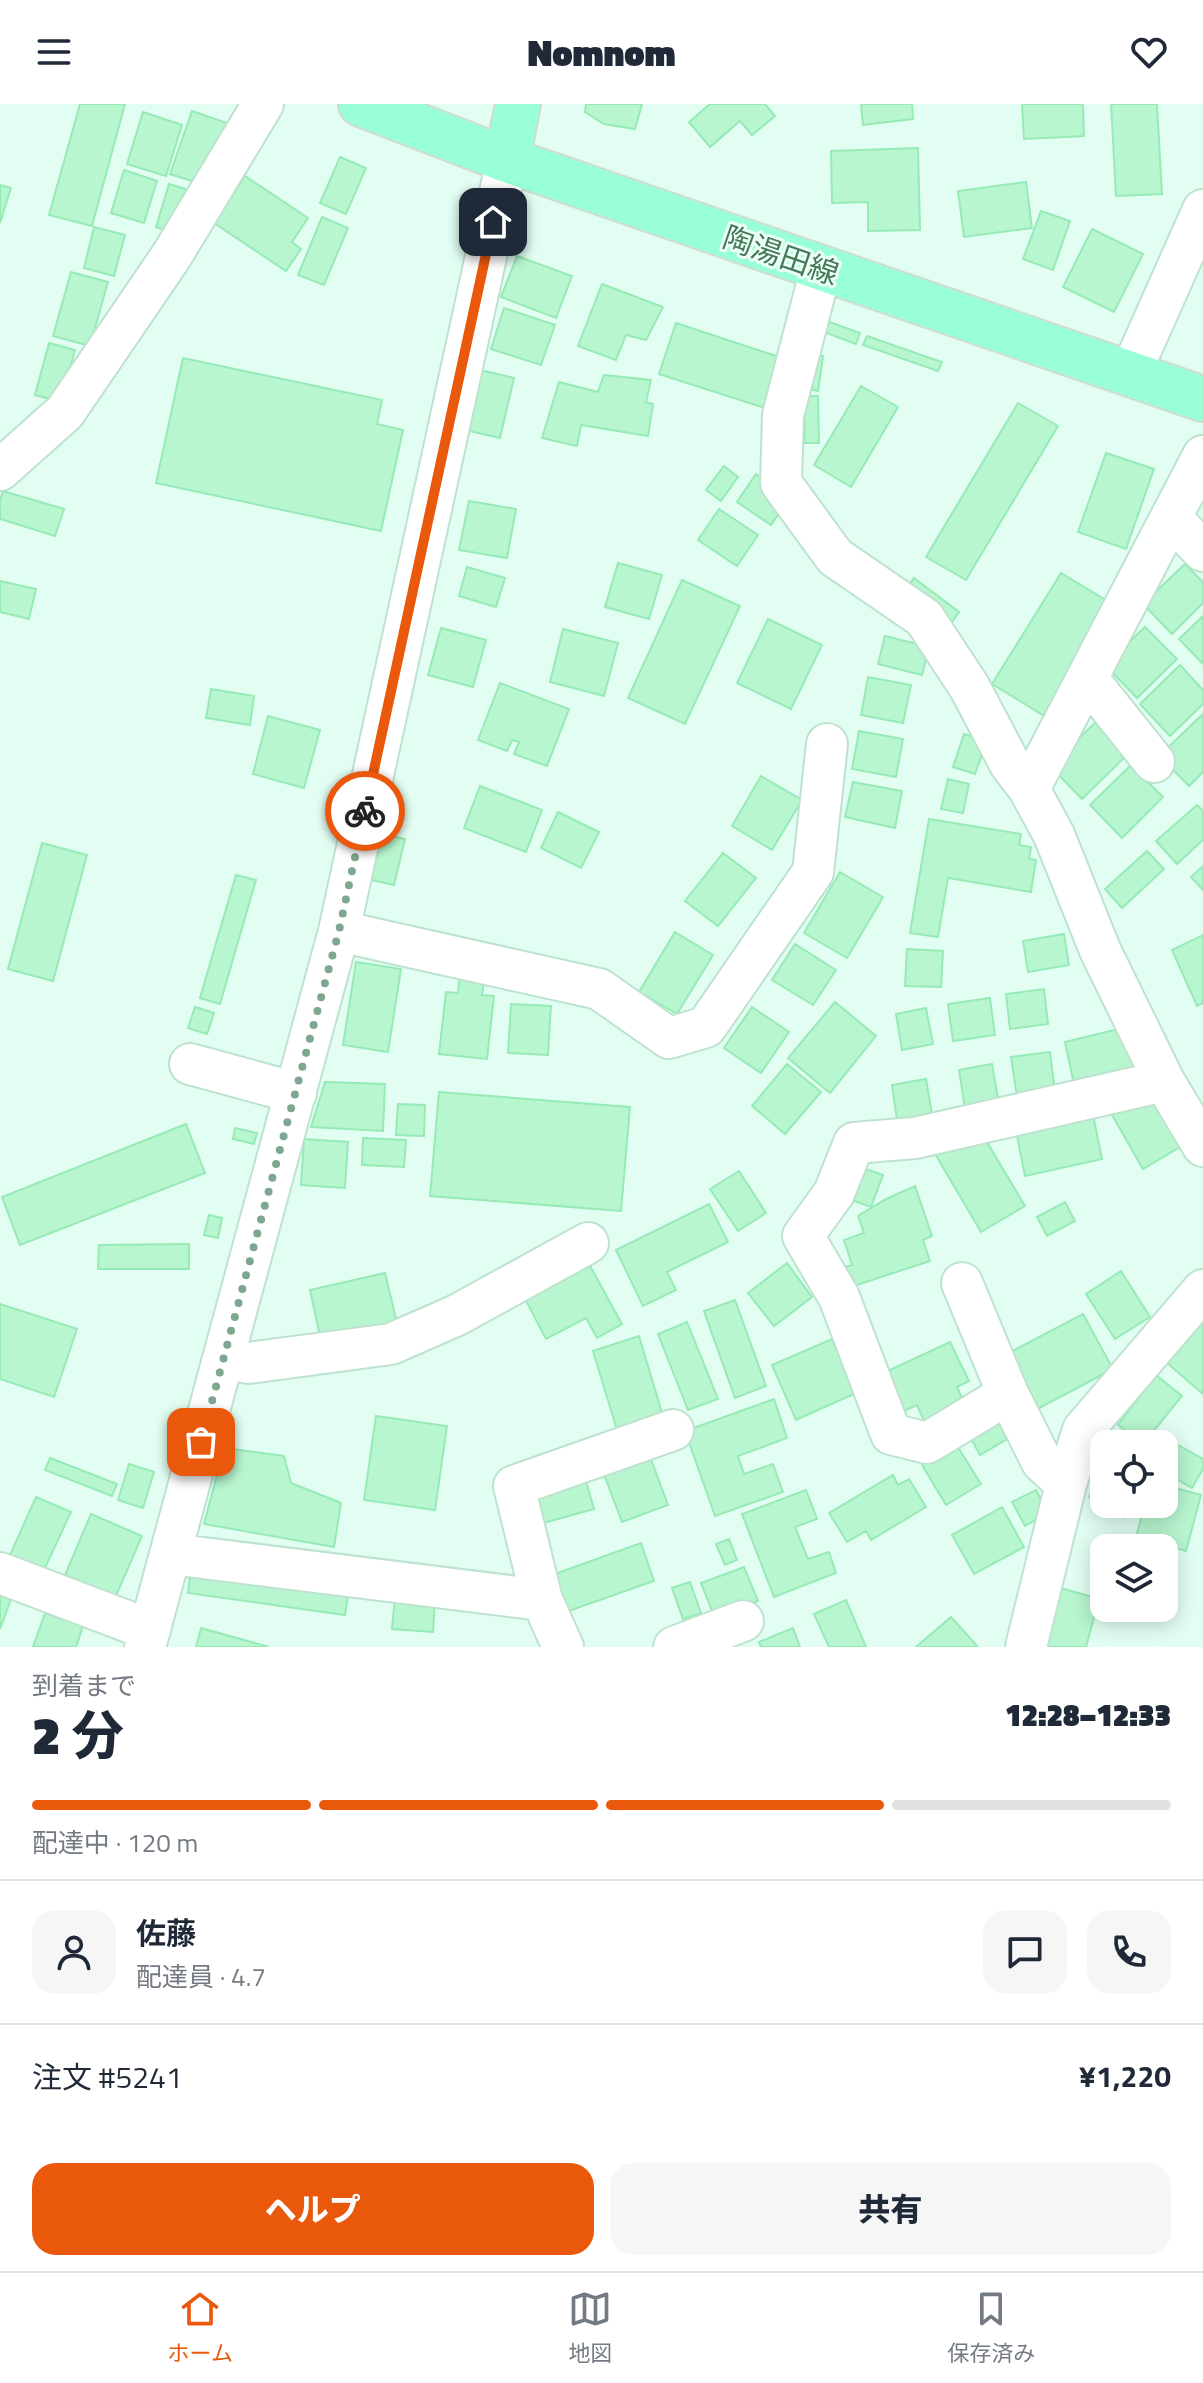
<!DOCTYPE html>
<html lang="ja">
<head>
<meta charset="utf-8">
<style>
  body { margin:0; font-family:"Titillium Web","Noto Sans JP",sans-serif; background:#f6f6f7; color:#1f2937; height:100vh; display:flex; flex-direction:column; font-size:30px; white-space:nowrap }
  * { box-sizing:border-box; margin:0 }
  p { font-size:26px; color:#747a83 }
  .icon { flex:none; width:44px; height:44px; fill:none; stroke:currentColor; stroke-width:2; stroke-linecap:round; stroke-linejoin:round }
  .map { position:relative; height:1543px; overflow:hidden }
  .panel { display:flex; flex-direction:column; background:#fff; flex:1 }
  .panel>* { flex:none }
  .controls { position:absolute; left:1090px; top:1326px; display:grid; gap:16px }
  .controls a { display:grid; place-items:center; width:88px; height:88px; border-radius:16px; background:#fff; box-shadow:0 4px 20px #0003; font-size:40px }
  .pin { position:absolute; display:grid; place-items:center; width:68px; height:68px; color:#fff; margin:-34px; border-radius:16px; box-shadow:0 4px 12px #0006 }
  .courier { position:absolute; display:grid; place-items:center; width:80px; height:80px; margin:-40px; border:6px solid #ea580c; border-radius:50%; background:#fff; color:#222; box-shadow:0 2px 10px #0007 }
  .headline em { font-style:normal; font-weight:800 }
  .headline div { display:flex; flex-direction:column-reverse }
  .headline { display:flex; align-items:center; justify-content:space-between; height:136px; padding:0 32px }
  h1 { font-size:52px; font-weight:800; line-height:60px }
  .bar { display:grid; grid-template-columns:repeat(4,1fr); gap:12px 8px; align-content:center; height:96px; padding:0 32px }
  .bar i { height:10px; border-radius:6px; background:#e0e1e3 }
  .bar .active { background:#ea580c }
  .bar p { grid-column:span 4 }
  .line { display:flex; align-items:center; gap:20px; padding:0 32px; border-top:2px solid #e0e1e3 }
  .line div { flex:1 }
  .round { display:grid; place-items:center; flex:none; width:84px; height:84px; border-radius:24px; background:#f6f6f7 }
  .button { display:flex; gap:16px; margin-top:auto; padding:16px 32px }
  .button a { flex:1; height:92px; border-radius:24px; background:#ea580c; color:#fff; font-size:32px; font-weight:800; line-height:92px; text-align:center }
  .button a+a { background:#f6f6f7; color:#1f2937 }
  header { display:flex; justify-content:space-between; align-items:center; height:104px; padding:0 32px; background:#fff; font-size:36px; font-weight:800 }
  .tab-bar { display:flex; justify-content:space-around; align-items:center; height:112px; border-top:2px solid #e0e1e3; background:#fff; font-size:22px; color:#747a83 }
  .tab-bar a { display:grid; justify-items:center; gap:4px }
  .tab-bar .active { color:#ea580c }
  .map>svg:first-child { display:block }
</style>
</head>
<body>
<header><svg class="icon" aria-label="menu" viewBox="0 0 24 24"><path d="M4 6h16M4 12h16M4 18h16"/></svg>Nomnom<svg class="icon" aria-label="heart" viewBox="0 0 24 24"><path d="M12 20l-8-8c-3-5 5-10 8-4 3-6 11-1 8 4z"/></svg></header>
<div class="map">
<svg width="1203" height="1543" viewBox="0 0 1203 1543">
  <rect width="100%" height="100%" fill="#e2fef3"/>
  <path fill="#b8f6d0" stroke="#96eab6" stroke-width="2" d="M80,0H125L92,122L49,111Z
    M586,0H642L635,25L604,20L585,8Z
    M710,0H765L775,12L752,31L740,17L710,43L689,18Z
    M861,0H912L913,15L863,21Z
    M1022,0H1083L1084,32L1024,35Z
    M1111,0H1157L1162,90L1116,92Z
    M192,7L230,20L208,82L170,70Z
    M143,8L182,21L166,72L127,60Z
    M918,44L920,126L868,127V98L832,99L831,47Z
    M340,53L366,64L346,110L320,99Z
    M124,66L157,77L144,119L111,109Z
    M245,72L308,114L292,138L301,145L286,167L214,119Z
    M1026,78L1032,124L964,133L958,87Z
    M169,80L189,86L176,129L156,123Z
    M0,81L11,84L0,119Z
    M1041,107L1070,117L1053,166L1023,155Z
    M322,113L348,124L324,181L298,171Z
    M94,123L125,131L114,172L84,164Z
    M1092,125L1143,150L1114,208L1063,183Z
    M517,152L572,172L556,214L501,193Z
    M71,168L108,178L90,242L53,232Z
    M602,180L663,203L646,236L626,231L616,256L578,242Z
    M504,204L555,221L541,261L491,245Z
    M824,216L860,229L856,240L821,227Z
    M676,219L782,254L765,304L659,270Z
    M867,232L942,258L938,267L863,241Z
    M49,239L75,246L61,298L35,291Z
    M814,250L823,252L818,287L809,285Z
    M183,254L382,296L377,320L403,326L381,427L156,379Z
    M476,265L514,274L500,334L461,325Z
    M604,271L651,276L646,298L653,300L648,332L581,321L577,342L542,334L559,278L598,288Z
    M861,282L898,303L851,383L814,361Z
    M804,292H818L819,339H805Z
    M1018,299L1058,322L966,476L926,453Z
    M1106,349L1154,365L1126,445L1078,428Z
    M724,362L738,373L721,397L706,386Z
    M756,370L790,393L771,421L737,398Z
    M3,387L64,405L55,432L0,415V396Z
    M469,397L516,405L507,454L459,446Z
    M719,405L758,431L737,462L698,436Z
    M618,459L662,471L649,515L605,503Z
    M1185,460L1203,478V499L1172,530L1143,500Z
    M467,463L505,474L496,503L459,492Z
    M1061,469L1114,501L1046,613L992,580Z
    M914,474L959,508L952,518L906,485Z
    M682,476L740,502L685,620L628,594Z
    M0,477L36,485L29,515L0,508Z
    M1203,512V560L1179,535Z
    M768,515L822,541L791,605L737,579Z
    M1145,523L1177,555L1137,594L1105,561Z
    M441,524L486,536L473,583L428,571Z
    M563,525L618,539L604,592L550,578Z
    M885,532L929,543L922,571L878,560Z
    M1180,561L1203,586V600L1170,632L1140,600Z
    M868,573L911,581L903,619L861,611Z
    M500,579L569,605L547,662L514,650L519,638L512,636L507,647L478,636Z
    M211,585L254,592L250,621L206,614Z
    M1203,610V668L1189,682L1159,652Z
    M268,612L320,626L304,684L253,670Z
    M1098,616L1130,648L1082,695L1050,662Z
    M859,627L903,635L896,673L852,665Z
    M964,630L987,637L975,670L953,663Z
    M1131,661L1163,693L1122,734L1090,701Z
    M761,672L802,696L772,746L732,722Z
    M948,675L969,680L963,709L941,705Z
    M853,678L902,687L895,724L845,713Z
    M480,682L542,706L526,748L464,724Z
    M1197,701L1203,707V736L1177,760L1156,737Z
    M558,708L599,728L581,764L541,744Z
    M929,715L1021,730L1019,741L1031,743L1029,755L1036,756L1031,788L948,774L938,833L910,829Z
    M378,729L405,735L394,781L367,775Z
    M42,739L87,751L53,877L8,865Z
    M1147,747L1164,765L1122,804L1105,785Z
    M723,749L756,774L718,822L685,797Z
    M1203,762V786L1191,773Z
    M840,768L883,793L847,854L804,829Z
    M236,771L256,776L220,900L200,894Z
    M675,828L713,851L677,910L639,888Z
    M1064,830L1069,861L1028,868L1023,837Z
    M1203,831V899L1197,902L1172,846Z
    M795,840L836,866L813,901L772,876Z
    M907,845L943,847L941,883L905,882Z
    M356,858L401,865L388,948L343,941Z
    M460,868L485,871L482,891L494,892L487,955L439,950L446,888L458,889Z
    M1044,885L1048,920L1010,925L1006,890Z
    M990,894L995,931L953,937L948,900Z
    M835,898L876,932L830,989L788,954Z
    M511,900L551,902L548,951L508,949Z
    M195,903L214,909L207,930L188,924Z
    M752,903L789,928L761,969L724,944Z
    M926,904L933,940L902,946L896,910Z
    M1127,923L1136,966L1074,980L1065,938Z
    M1050,948L1055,988L1017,993L1011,953Z
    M787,960L821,988L785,1030L752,1002Z
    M992,960L1000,1006L966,1011L959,966Z
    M926,975L932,1010L897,1016L892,981Z
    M325,978L385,980L383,1027L311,1023Z
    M1155,987L1185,1040L1143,1065L1112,1011Z
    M439,988L630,1003L621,1107L430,1092Z
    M398,1000L425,1001L424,1032L396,1031Z
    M1092,1006L1102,1055L1025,1072L1015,1022Z
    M186,1020L205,1069L20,1141L2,1093Z
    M978,1023L1025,1102L981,1128L934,1048Z
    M235,1024L257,1029L254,1040L233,1035Z
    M363,1034L406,1036L404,1063L362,1061Z
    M304,1035L348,1038L345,1084L301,1081Z
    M860,1063L883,1071L871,1103L848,1095Z
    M739,1067L766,1109L738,1127L710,1085Z
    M915,1082L932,1132L923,1136L930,1157L848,1184L842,1164L852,1161L844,1136L864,1129L858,1112L886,1095Z
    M1065,1098L1075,1117L1047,1132L1037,1113Z
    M709,1100L728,1138L667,1168L676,1186L643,1202L616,1146Z
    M209,1111L222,1114L218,1134L204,1131Z
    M189,1140V1165H98L99,1141Z
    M787,1159L812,1193L774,1222L748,1189Z
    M589,1160L622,1220L597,1234L586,1214L546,1235L525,1195Z
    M1121,1167L1150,1213L1115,1235L1086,1190Z
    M385,1169L397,1219L321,1237L310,1186Z
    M735,1196L766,1282L735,1294L704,1207Z
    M0,1200L77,1225L54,1293L0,1275Z
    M1083,1210L1113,1265L1032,1308L1003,1252Z
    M687,1218L718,1295L688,1306L658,1230Z
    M1203,1218V1290L1167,1259Z
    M639,1232L663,1312L617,1326L593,1247Z
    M832,1235L856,1289L796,1316L772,1261Z
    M950,1238L969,1277L957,1283L964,1299L924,1317L917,1301L897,1310L879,1271Z
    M1156,1271L1182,1292L1143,1340L1118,1321Z
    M774,1295L787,1334L738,1352L744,1370L773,1360L783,1388L715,1412L685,1327Z
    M376,1312L447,1322L435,1406L364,1396Z
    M996,1314L1007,1335L980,1351L968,1329Z
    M956,1340L981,1380L946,1401L922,1361Z
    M1178,1341L1203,1355V1365L1192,1384L1164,1368Z
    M224,1344L284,1352L291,1379L341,1399L334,1443L204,1420Z
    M648,1347L668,1401L622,1418L602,1365Z
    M50,1354L117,1380L112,1392L45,1366Z
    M129,1360L154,1368L143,1404L118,1396Z
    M1104,1368V1400H1132L1123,1414L1089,1393Z
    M584,1370L594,1405L536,1421L526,1388Z
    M893,1371L898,1381L909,1375L926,1403L871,1436L866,1427L847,1438L829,1409Z
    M1164,1381L1201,1391L1186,1447L1136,1433L1145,1400H1164Z
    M806,1386L817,1415L795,1423L808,1455L829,1448L836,1469L774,1493L742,1410Z
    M1036,1386L1048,1409L1025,1422L1012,1398Z
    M36,1393L71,1408L44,1466L10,1451Z
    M1002,1403L1024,1443L974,1470L952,1431Z
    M91,1410L142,1432L116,1492L65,1471Z
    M729,1435L737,1456L725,1461L716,1440Z
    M641,1439L654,1477L563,1509L549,1472Z
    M744,1463L758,1497L715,1514L701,1479Z
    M191,1464L349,1486L345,1511L188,1489Z
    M690,1478L701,1509L683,1515L672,1484Z
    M1057,1483L1099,1495L1086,1543H1041Z
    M0,1486L13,1490L0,1525Z
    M395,1492L435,1495L433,1528L392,1525Z
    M846,1496L866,1543H829L814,1510Z
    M45,1509L83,1522L76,1543H33Z
    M951,1513L978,1543H916Z
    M201,1524L269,1543H196Z
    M793,1524L800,1543H761L759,1538Z"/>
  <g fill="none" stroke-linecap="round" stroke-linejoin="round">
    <g stroke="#bde3cf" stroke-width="44">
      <path id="minor" d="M821,165L783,311L781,379L835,453L924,514L970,584L1010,660L1029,685L1054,731L1100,846L1164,977L1203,1042
        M1130,270L1203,106
        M0,366L65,308L172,151L263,0
        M1171,414L1203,447
        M1087,574L1154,658
        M1029,685L1203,352
        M339,827L599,885L669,934L706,923L813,768L827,640
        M190,960L296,989
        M962,1179L1008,1290
        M224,1254L248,1259L391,1240L457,1211L588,1139
        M1066,1380L1042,1358L1008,1290L927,1339L891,1330L839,1193L803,1132L834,1089L854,1039L915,1034L1164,977
        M171,1450L542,1496L563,1543
        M0,1469L150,1526
        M542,1496L514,1382L673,1326
        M145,1543L339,827L507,56
        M674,1543L743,1517
        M1026,1543L1066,1380L1083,1326L1203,1186"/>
    </g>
    <g stroke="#cfdcd4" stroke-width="48">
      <path id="major" d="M361,0L507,56L1203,295
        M507,56L518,0"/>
    </g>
    <use href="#minor" stroke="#fff" stroke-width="40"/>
    <use href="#major" stroke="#99ffd8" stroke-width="44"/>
  </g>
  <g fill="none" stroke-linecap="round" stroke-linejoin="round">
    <path stroke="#7da78e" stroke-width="8" stroke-dasharray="0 14.4" d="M201,1338L339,827L365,707"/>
    <path stroke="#ea580c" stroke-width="10" d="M365,707L493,118"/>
  </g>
  <g text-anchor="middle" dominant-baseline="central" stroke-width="6" stroke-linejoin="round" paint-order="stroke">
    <g font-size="30" fill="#467858" stroke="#ebfff7">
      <text transform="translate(781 151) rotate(19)">陶湯田線</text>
    </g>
  </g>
</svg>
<div class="controls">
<a><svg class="icon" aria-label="locate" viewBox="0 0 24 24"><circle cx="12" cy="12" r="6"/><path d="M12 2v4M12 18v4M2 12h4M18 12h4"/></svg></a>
<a><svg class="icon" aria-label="layers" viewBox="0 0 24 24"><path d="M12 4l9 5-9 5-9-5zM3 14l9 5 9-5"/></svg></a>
</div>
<div class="pin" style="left:201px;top:1338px;background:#ea580c"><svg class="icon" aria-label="bag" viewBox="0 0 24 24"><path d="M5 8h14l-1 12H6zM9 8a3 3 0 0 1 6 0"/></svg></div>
<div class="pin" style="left:493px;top:118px;background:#1f2937"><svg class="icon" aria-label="home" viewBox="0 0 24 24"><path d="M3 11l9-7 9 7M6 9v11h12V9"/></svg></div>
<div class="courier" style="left:365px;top:707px"><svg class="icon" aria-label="bike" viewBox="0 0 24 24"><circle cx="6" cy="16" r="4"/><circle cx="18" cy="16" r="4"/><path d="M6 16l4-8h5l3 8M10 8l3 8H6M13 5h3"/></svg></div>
</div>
<section class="panel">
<div class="headline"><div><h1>2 分</h1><p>到着まで</p></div><em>12:28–12:33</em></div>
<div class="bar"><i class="active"></i><i class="active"></i><i class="active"></i><i></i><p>配達中 · 120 m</p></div>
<div class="line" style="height:144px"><a class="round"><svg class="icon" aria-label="person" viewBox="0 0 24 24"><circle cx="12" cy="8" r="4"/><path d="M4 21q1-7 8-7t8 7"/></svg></a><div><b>佐藤</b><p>配達員 · 4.7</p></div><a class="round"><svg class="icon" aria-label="chat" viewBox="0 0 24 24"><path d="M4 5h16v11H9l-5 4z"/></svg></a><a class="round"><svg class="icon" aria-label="phone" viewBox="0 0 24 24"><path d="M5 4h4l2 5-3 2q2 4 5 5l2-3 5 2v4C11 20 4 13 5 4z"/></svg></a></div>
<div class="line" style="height:104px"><div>注文 #5241</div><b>¥1,220</b></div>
<div class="button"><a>ヘルプ</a><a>共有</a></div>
</section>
<nav class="tab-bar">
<a class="active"><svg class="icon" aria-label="home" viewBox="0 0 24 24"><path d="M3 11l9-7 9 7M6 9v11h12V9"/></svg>ホーム</a>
<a><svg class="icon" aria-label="map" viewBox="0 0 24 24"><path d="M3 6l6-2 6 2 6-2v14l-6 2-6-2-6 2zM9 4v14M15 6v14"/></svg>地図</a>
<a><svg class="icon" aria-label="saved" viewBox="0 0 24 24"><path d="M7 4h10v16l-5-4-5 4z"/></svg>保存済み</a>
</nav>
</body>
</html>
